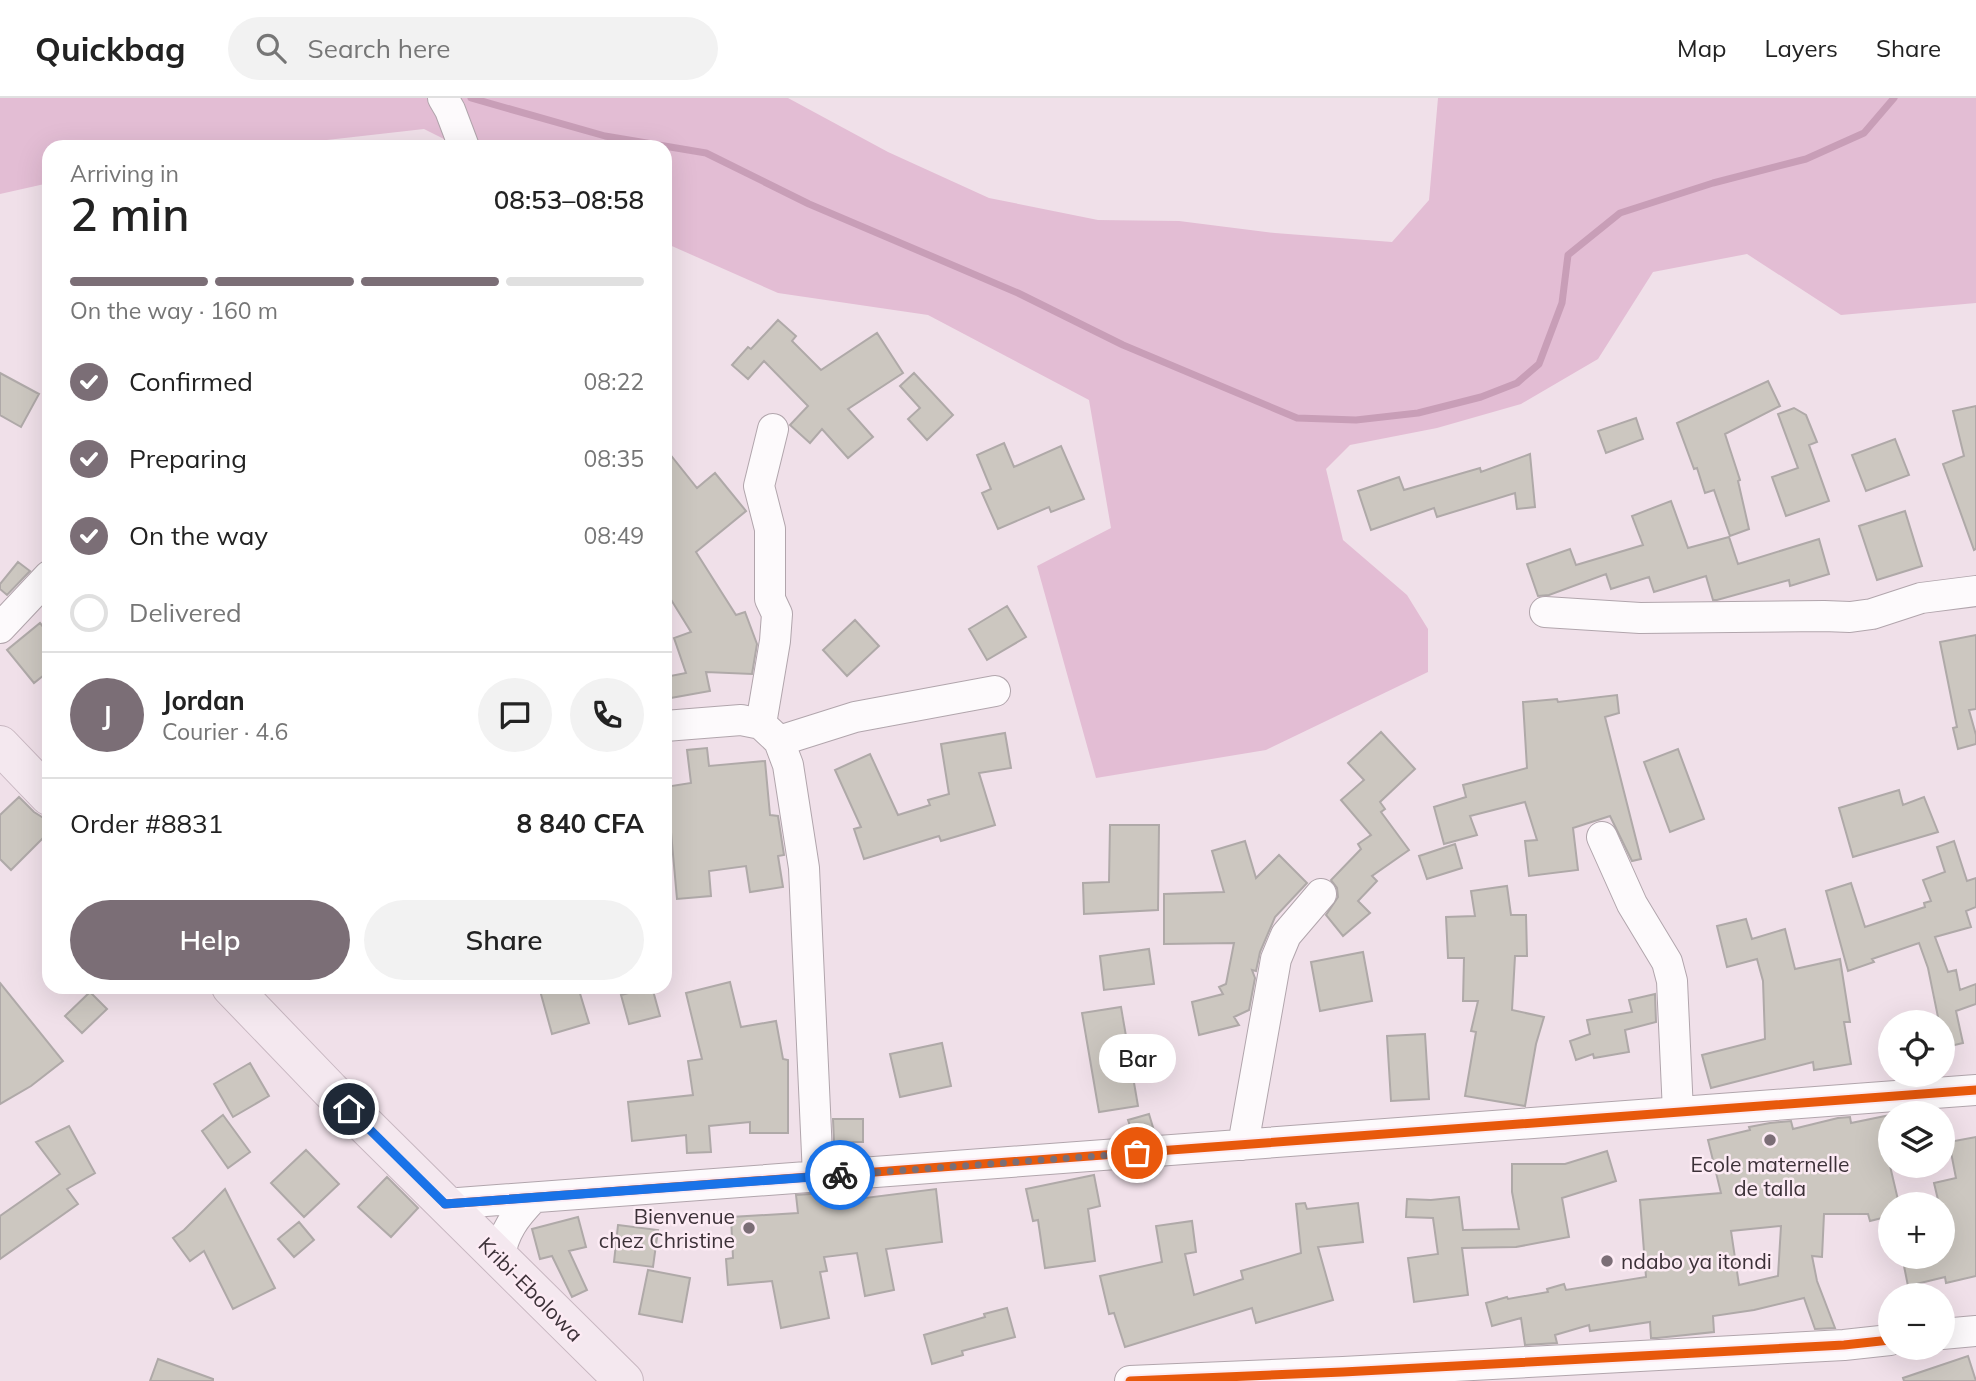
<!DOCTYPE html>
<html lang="en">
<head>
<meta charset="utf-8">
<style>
  body { margin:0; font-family:Mulish,sans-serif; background:#f2f2f2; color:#222; height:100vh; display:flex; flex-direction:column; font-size:26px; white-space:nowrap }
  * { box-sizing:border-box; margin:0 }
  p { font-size:23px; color:#767676 }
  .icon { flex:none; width:38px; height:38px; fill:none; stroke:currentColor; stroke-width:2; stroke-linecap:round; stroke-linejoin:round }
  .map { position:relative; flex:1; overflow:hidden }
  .drawer { position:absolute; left:42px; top:42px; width:630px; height:854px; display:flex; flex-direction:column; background:#fff; border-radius:21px; box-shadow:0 7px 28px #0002 }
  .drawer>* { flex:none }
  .fabs { position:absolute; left:1878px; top:912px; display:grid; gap:14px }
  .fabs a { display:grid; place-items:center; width:77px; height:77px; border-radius:50%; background:#fff; box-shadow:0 7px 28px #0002; font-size:35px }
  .pin { position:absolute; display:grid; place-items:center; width:60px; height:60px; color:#fff; margin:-30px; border:4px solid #fff; border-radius:50%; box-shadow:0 2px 7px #0007 }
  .courier { position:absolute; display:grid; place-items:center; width:70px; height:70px; margin:-35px; border:5px solid #1a73e8; border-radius:50%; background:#fff; color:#222; box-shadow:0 2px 9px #0007 }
  .bubble { position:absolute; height:49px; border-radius:24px; background:#fff; box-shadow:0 7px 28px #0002; font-size:23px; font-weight:600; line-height:49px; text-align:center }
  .head em { font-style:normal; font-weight:600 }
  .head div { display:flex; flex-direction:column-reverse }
  .head { display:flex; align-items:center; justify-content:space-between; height:119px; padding:0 28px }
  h1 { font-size:46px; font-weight:600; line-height:52px }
  .bar { display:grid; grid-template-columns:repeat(4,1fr); gap:10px 7px; align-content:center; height:84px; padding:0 28px }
  .bar i { height:9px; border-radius:5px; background:#e0e0e0 }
  .bar .current { background:#7b6e76 }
  .bar p { grid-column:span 4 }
  .line { display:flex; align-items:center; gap:18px; padding:0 28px; border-top:2px solid #e0e0e0 }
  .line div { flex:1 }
  .round { display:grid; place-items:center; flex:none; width:74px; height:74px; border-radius:37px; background:#f2f2f2 }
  ol { padding:0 28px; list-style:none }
  li { display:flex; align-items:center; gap:21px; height:77px }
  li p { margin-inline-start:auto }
  li .icon { padding:7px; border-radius:50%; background:#7b6e76; color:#fff; stroke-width:4 }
  li:last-child { color:#767676 }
  li i { width:38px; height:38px; border:4px solid #e0e0e0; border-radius:50% }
  .cta { display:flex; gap:14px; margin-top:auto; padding:14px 28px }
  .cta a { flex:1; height:80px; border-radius:42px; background:#7b6e76; color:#fff; font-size:28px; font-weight:600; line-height:80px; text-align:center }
  .cta a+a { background:#f2f2f2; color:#222 }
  header { display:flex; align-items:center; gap:42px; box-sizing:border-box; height:98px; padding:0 35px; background:#fff; border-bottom:2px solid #e0e0e0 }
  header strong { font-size:33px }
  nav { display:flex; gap:38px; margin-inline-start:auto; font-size:24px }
  .search { width:490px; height:63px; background:#f2f2f2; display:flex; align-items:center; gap:18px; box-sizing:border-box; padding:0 24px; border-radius:38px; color:#767676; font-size:26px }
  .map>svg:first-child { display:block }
</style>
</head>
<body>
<header>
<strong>Quickbag</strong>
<div class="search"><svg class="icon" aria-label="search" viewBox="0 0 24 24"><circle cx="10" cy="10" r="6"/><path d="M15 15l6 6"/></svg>Search here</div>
<nav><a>Map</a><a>Layers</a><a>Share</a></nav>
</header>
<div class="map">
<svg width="1976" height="1283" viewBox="0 0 1976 1283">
  <rect width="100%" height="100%" fill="#f0e0e9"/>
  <path fill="#e3bdd4" d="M0,0H788L888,54L989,100L1098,122L1179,123L1275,135L1392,144L1429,102L1438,0H1976V205L1841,217L1747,156L1653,174L1598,261L1521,306L1437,330L1350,347L1326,371L1343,442L1407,497L1428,531V574L1266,652L1096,680L1037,468L1111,430L1089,302L928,217L778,195L665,145V49H460L424,31L265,49H49V85L0,96Z"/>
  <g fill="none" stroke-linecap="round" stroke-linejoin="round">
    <path stroke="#c89eb7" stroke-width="7" d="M471,0L605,38L706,55L809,106L1018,195L1123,247L1297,320L1356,322L1418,315L1481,299L1517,285L1539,266L1562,205L1568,157L1620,115L1713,85L1806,61L1864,35L1894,0"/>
  </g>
  <path fill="#ccc7c0" stroke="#afa9a8" stroke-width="2" fill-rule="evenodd" d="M778,222L796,238L792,243L821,272L877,235L903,275L848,311L873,339L848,360L822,331L810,345L790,327L808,308L764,263L748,281L732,267L748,249L751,251Z
    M0,275L39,296L21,329L0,317Z
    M914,275L953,317L927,342L908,321L920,310L900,288Z
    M1768,283L1780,308L1725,336L1740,382L1738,383L1749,431L1730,438L1714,392L1705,395L1697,370L1694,371L1677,325Z
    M1976,308V451L1974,452L1943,366L1964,358L1953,313Z
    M1794,310L1806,317L1817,344L1809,347L1829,403L1786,418L1772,379L1798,370L1778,316Z
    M1636,320L1643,341L1606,355L1598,333Z
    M1895,341L1909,377L1866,393L1852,357Z
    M1004,345L1014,369L1061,348L1084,401L1051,414L1049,409L998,431L982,395L991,391L977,357Z
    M665,350L697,390L715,375L746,413L696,454L736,517L745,514L757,546L752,576L706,574L710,593L665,601V579L686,575L674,540L691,534L665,492Z
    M1530,356L1535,409L1517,411L1515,395L1437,419L1434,410L1371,432L1358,393L1399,379L1404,392L1480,370L1481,374Z
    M1671,403L1688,450L1729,439L1738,466L1819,441L1829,476L1790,488L1789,482L1717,502H1713L1706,478L1654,494L1649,479L1611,491L1606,476L1549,497L1538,498L1527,466L1570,451L1576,467L1643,447L1632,418Z
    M1905,413L1922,468L1877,482L1859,428Z
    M18,464L30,473L7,497L0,491V486Z
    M1007,508L1026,539L987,562L969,531Z
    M855,522L879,548L847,578L823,552Z
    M40,525L49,536V573L34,585L7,552Z
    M1976,537V611L1969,612L1976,637V646L1958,651L1953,630L1957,629L1940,544Z
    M1617,597L1619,615L1605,619L1641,761L1632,763L1610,718L1573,730L1578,772L1529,778L1525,743L1537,742L1525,704L1470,718L1477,737L1444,746L1434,709L1466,699L1463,687L1527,670L1523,604L1557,601L1558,604Z
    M1381,634L1415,671L1380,704L1385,711L1381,714L1409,752L1372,778L1377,783L1358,803L1370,815L1343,838L1326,817L1338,799L1337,790L1331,782L1361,751L1358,746L1371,737L1341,702L1364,682L1348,665Z
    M1005,635L1011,670L979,675L995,727L941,743L939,738L864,761L854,731L861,729L835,672L870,656L898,717L930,707L928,702L949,696L941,646Z
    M707,650L709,668L765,663L770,717L778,718L784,757L778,758L783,789L750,794L746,768L709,773L711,798L677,801L670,723L667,724L665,709V689L691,685L687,652Z
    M1678,651L1704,721L1670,734L1644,664Z
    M1899,692L1903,707L1924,699L1938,734L1853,759L1839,710Z
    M19,699L34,714L42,719H49V734L11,772L0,761V717Z
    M1110,727H1159L1158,812L1084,816L1083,785L1109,784Z
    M1245,743L1256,780L1279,757L1307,785L1275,819L1260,854L1256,873L1252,872L1255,880L1249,912L1234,919L1239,927L1199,937L1192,904L1223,896L1219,889L1226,886L1234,845L1164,846V796L1224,794L1212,753Z
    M1954,743L1967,783L1976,780V809L1966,813L1971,829L1935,839L1948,874L1956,872L1960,892L1976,886V906L1956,913L1963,945L1942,950V924H1939L1928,870L1919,845L1872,861L1874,864L1848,873L1826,793L1851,785L1865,829L1925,809L1924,805L1931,803L1923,782L1945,774L1937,749Z
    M1455,746L1462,770L1427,781L1419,758Z
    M1507,788L1511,817H1526L1527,858H1515L1512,912L1544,919L1536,946L1525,1008L1465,998L1476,934L1471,933L1478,903H1463L1464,860H1448L1446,819L1475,818L1471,793Z
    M1746,821L1752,841L1785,831L1795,871L1840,861L1850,924H1844L1851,966L1814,972L1813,964L1711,990L1702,957L1765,941L1763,883L1757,861L1727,869L1717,828Z
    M1149,851L1154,886L1104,892L1100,858Z
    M1363,854L1372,903L1320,913L1311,864Z
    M730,884L741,929L776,923L783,961L788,962V1035H750V1024L709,1028L711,1054L687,1055L686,1037L632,1043L628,1004L693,997L688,963L702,961L686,895Z
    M0,885L63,963L31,988L0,1006Z
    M539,889H578L589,925L552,936Z
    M652,889L660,918L629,926L621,897Z
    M90,894L107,911L82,935L65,918Z
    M1655,896L1656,924L1625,932L1629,954L1594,960L1593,956L1576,962L1570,943L1590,936L1587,922L1632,914L1629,902Z
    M1121,909L1138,1008L1099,1014L1082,915Z
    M1425,936L1429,1001L1391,1003L1387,938Z
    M942,945L951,988L900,999L890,956Z
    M250,965L269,998L233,1019L214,986Z
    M1149,1016L1155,1036L1133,1037L1128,1022Z
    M223,1017L250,1054L228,1070L202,1033Z
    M1890,1017V1068L1899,1106H1890V1118L1870,1123L1868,1116H1824L1822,1159L1812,1158L1817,1183L1835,1230L1815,1231L1804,1200L1754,1212L1713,1218L1714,1234L1657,1240H1651L1650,1224L1590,1233L1589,1227L1555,1237L1557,1245L1525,1247L1521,1220L1492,1228L1486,1205L1507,1199L1508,1201L1548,1194L1547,1191L1564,1186L1566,1192L1646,1179L1640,1102L1721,1095L1708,1042L1750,1032L1749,1029L1770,1025L1791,1023L1793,1031L1838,1020L1850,1019L1851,1025ZM1781,1128L1778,1178L1739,1187L1731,1133Z
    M833,1021H863V1044H834Z
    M69,1028L95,1075L67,1091L78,1106L0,1161V1118L60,1076L36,1044Z
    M1976,1039V1178L1946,1185L1945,1179L1908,1188L1902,1158H1942V1106H1939L1934,1085L1956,1080L1949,1044Z
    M306,1052L339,1086L304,1119L271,1085Z
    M1607,1053L1616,1083L1562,1100L1569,1139L1516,1149L1462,1150L1468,1197L1414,1204L1408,1160L1438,1156L1433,1120L1406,1119L1407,1101L1431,1102L1459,1099L1463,1132L1519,1131L1512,1094V1066H1565Z
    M1094,1077L1100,1108L1088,1111L1095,1163L1045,1170L1038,1122L1033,1123L1026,1091Z
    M387,1079L418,1110L391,1139L358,1109Z
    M225,1091L275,1190L233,1211L204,1153L190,1163L173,1140L184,1132Z
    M936,1091L942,1144L886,1151L894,1192L865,1198L857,1155L824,1159L827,1173L820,1174L829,1220L781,1230L772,1183L728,1187L726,1161L733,1160L731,1119L798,1115L796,1097L824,1095L826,1105Z
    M1305,1105L1307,1111L1358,1105L1363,1144L1318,1149L1333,1202L1256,1225L1252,1210L1125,1249L1114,1215L1109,1216L1100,1178L1162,1164L1156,1128L1192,1123L1196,1154L1185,1156L1194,1197L1243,1181L1241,1173L1301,1155L1296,1106Z
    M578,1119L586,1149L569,1153L587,1192L572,1199L552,1158L540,1161L532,1131Z
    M299,1124L314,1142L294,1159L278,1141Z
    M618,1127L658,1132L653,1169L614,1164Z
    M648,1172L690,1180L682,1224L639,1216Z
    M1007,1210L1015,1239L962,1253L963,1257L932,1266L924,1237L985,1219L984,1216Z
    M1968,1258L1976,1283H1904L1903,1280Z
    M158,1261L213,1281V1283H150Z"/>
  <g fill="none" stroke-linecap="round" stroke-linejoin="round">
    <g stroke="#b1a5ac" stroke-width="32">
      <path id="minor" d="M443,0L450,12L464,49
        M1545,514L1640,520L1824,518L1850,519L1872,516L1921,500L1976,493
        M0,530L49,478
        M761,626L775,543L777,516L770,501V431L759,388L773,331
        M665,628L741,622L761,626L779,643L788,667L804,770L818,1078
        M779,643L855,619L995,593
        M1602,739L1632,806L1667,864L1672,883L1678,1014
        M1243,1047L1276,861L1286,837L1321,796
        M445,1106L1976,992
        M499,1159C505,1132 514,1120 533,1100
        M1942,1236L1976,1233
        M1130,1283L1343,1274L1844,1247L1890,1242"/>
    </g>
    <g stroke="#c8b7c1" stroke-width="40">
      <path id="highway" d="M0,647L49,698
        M231,889L330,992L624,1283"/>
    </g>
    <use href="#minor" stroke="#fdfafc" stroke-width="30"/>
    <use href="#highway" stroke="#f4e8ef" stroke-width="38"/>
    <g stroke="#fcebf4" stroke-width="13">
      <path id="cycleway" d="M445,1106L1976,992
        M1130,1283L1343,1274L1844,1247L1890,1242"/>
    </g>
    <use href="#cycleway" stroke="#e8590c" stroke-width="9"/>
  </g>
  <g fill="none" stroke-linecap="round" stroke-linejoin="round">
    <path stroke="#7b6e76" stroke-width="7" stroke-dasharray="0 12.6" d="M840,1077L1137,1055"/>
    <path stroke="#1a73e8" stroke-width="9" d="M349,1011L445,1106L840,1077"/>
  </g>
  <g fill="#7b6e76" stroke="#fcebf4" stroke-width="2.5">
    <circle cx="1770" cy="1042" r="7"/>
    <circle cx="749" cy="1130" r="7"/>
    <circle cx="1607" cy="1163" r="7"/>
  </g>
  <g text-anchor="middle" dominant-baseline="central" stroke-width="5" stroke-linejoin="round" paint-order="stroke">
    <g font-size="21" fill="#3c3138" stroke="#fcebf4">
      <text x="1770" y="1066">Ecole maternelle<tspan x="1770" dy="24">de talla</tspan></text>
      <text x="735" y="1118" text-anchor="end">Bienvenue<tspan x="735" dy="24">chez Christine</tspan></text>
      <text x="1621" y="1163" text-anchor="start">ndabo ya itondi</text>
    </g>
    <g font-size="21" fill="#3c3138" stroke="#fcebf4">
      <text transform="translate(531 1191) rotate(45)">Kribi-Ebolowa</text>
    </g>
  </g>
</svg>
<div class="fabs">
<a><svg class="icon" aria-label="locate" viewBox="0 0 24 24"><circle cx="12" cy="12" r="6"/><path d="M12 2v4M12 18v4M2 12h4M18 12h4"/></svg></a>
<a><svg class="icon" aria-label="layers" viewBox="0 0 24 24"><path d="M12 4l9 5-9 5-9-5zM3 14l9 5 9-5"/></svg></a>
<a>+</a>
<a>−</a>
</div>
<div class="pin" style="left:1137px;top:1055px;background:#ea580c"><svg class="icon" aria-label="bag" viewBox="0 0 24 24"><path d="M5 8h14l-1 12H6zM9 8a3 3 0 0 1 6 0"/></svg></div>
<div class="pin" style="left:349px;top:1011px;background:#1f2937"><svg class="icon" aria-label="home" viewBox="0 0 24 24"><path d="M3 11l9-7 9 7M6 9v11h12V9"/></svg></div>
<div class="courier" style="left:840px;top:1077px"><svg class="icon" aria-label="bike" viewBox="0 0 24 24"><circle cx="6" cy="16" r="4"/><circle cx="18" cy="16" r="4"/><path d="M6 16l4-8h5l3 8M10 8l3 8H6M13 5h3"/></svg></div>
<div class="bubble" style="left:1099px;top:936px;width:77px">Bar</div>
<section class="drawer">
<div class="head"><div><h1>2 min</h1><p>Arriving in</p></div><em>08:53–08:58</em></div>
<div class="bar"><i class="current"></i><i class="current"></i><i class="current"></i><i></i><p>On the way · 160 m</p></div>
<ol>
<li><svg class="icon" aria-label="check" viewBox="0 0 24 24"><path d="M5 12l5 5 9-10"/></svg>Confirmed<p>08:22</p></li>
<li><svg class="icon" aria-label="check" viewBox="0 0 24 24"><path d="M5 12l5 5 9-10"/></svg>Preparing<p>08:35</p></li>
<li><svg class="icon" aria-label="check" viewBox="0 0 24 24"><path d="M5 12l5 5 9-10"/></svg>On the way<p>08:49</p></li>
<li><i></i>Delivered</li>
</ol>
<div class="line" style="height:126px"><b class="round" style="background:#7b6e76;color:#fff">J</b><div><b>Jordan</b><p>Courier · 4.6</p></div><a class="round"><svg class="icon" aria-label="chat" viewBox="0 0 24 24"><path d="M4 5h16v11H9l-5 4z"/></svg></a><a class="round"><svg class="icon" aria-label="phone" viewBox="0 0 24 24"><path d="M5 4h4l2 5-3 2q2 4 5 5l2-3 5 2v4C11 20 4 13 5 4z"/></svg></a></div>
<div class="line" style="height:91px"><div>Order #8831</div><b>8 840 CFA</b></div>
<div class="cta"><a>Help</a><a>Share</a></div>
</section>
</div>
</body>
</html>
